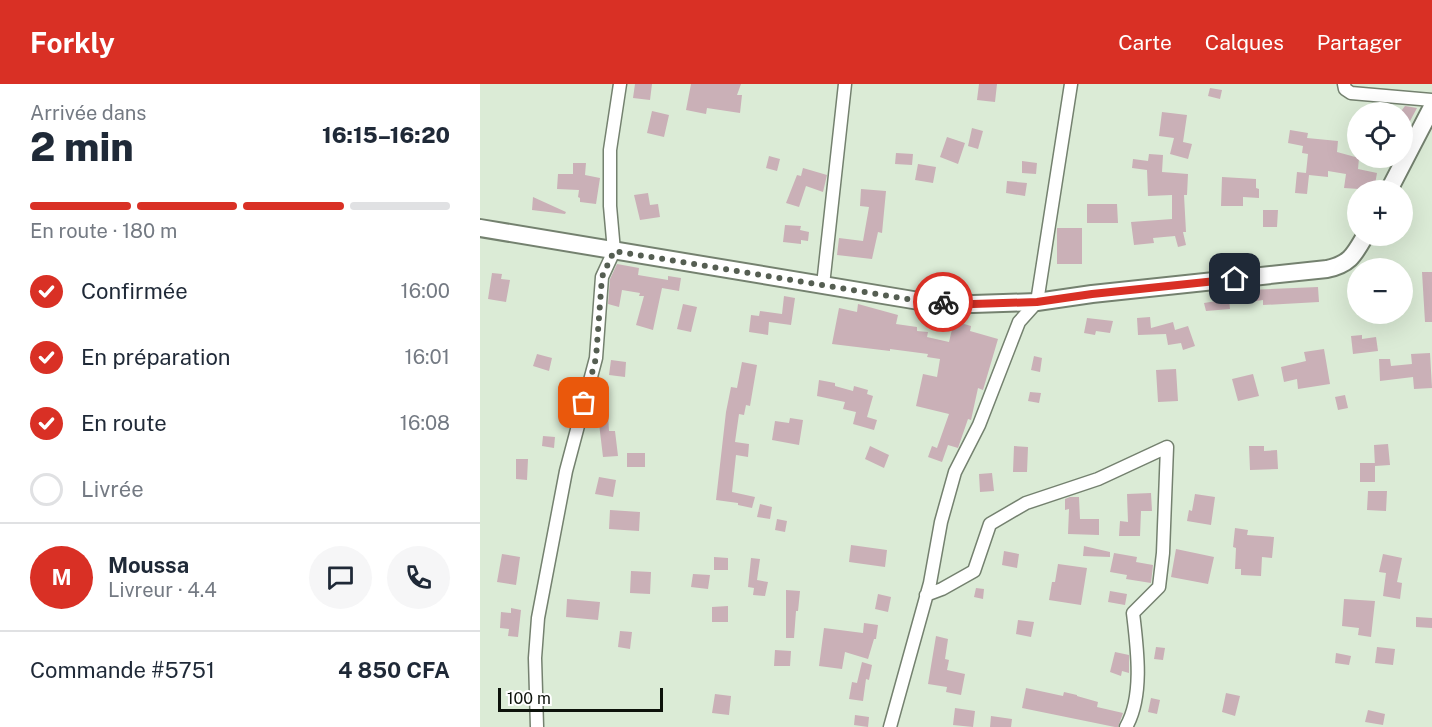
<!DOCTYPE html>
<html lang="fr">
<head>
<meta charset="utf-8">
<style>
  body { margin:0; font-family:"Public Sans",sans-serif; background:#f6f6f7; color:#1f2937; height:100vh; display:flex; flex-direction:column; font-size:22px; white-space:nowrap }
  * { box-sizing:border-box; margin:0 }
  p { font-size:20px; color:#747a83 }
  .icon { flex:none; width:33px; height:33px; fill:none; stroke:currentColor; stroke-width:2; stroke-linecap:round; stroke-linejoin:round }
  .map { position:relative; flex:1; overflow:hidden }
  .side { display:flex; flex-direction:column; background:#fff; width:480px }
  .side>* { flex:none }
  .tools { position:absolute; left:867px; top:18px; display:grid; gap:12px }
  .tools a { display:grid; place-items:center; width:66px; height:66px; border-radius:50%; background:#fff; box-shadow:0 6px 24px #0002; font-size:30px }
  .scale { position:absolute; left:18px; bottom:15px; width:165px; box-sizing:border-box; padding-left:6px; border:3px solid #0d120b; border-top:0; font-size:16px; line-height:21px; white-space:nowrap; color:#0d120b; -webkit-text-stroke:4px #fff; paint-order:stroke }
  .pin { position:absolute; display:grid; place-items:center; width:51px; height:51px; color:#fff; margin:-26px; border-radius:12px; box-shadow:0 3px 9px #0006 }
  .courier { position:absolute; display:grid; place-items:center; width:60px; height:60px; margin:-30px; border:4px solid #d93025; border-radius:50%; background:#fff; color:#222; box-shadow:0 2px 8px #0007 }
  .head em { font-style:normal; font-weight:800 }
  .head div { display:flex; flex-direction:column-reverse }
  .head { display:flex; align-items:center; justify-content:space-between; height:102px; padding:0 30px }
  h1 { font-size:39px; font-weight:800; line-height:45px }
  .bar { display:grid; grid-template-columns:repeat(4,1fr); gap:9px 6px; align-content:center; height:72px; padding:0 30px }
  .bar i { height:8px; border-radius:4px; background:#e0e1e3 }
  .bar .selected { background:#d93025 }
  .bar p { grid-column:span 4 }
  .line { display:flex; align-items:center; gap:15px; padding:0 30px; border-top:2px solid #e0e1e3 }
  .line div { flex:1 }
  .round { display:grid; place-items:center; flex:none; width:63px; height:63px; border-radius:32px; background:#f6f6f7 }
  ol { padding:0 30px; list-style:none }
  li { display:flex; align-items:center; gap:18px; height:66px }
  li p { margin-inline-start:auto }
  li .icon { padding:6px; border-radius:50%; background:#d93025; color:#fff; stroke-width:4 }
  li:last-child { color:#747a83 }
  li i { width:33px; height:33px; border:3px solid #e0e1e3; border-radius:50% }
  header { display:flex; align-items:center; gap:36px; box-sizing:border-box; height:84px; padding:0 30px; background:#d93025; color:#fff }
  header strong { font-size:28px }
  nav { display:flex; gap:33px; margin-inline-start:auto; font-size:21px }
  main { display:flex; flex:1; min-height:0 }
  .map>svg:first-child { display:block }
</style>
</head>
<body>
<header>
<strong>Forkly</strong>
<nav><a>Carte</a><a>Calques</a><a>Partager</a></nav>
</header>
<main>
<section class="side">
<div class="head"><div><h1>2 min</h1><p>Arrivée dans</p></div><em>16:15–16:20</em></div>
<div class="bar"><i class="selected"></i><i class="selected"></i><i class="selected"></i><i></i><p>En route · 180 m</p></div>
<ol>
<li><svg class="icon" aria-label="check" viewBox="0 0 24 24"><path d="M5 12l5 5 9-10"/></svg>Confirmée<p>16:00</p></li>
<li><svg class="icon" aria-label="check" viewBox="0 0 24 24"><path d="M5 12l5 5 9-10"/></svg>En préparation<p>16:01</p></li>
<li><svg class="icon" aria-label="check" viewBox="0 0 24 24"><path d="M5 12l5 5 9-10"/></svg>En route<p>16:08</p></li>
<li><i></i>Livrée</li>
</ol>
<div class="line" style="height:108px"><b class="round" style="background:#d93025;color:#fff">M</b><div><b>Moussa</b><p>Livreur · 4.4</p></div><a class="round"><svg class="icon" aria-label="chat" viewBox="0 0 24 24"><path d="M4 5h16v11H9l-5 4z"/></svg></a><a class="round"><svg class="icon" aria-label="phone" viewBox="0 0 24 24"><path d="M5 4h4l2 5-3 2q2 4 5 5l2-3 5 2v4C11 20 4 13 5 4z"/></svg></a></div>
<div class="line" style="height:78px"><div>Commande #5751</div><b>4 850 CFA</b></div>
</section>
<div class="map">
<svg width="952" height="643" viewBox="0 0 952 643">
  <rect width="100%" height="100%" fill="#dbebd6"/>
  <path fill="#cab0b7" d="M155,0H172L170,16L153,14Z
    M211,0H261L257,11H262L260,29L227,24L226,30L206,26Z
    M499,0H517L515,18L497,16Z
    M730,4L742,6L740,15L728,12Z
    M925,22L937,24L922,52V26Z
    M172,27L189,31L184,53L167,49Z
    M682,28L707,31L703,58L712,60L708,75L690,70L694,54L679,52Z
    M492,44L503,47L498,65L488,62Z
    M810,46L828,49L827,54L858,57L857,68L879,74L878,85L897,89L894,106L864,104L866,90L848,87V93L829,91L827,110L815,109L817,88L826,89L828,70L822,69L823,62L808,59Z
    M467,53L485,59L478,80L460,73Z
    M416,69L433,70L432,81L415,80Z
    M669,70L683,71L682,88L708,90L707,111H704L706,148H703L706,161L698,163L695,152L673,154L674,159L654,161L651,138L692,135V111L668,112L667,86L652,84L653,75L668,77Z
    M289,72L300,75L297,87L286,84Z
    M542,77L557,79L556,90L542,89Z
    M93,79H106L105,91L120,94L116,120L100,118V114L98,113L99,106L77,105L78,90H93Z
    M438,80L456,83L453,99L435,96Z
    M323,84L347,91L343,108L326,102L319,123L306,119L317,91L321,92Z
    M742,93L776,95V104L779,105V114L763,113V122H741Z
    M527,97L547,99L545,112L526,109Z
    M381,105L406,107L402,149L398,148L392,175L357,171L359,154L383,157L389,123L380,122Z
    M168,109L170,121L178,120L180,133L160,136L154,111Z
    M53,113L86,128L85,130L52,126Z
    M607,120H637L638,139H607Z
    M783,126H798L797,143H783Z
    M305,141L321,142L320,146L329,148L328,157L321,156V160L303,158Z
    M577,144H602V180H577Z
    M137,180L159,184L158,191L188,196V192L201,194L199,207L182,204L173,246L156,241L164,212H159L160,209L142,206L139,223L128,220L130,195Z
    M942,188H952V238H945Z
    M12,189L22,190L21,195L30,196L26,218L8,215Z
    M838,203L839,218L783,221V216L758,220L756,209L769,206Z
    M304,212L315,214L311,241L289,238L288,251L269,248L271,231L279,232L280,227L302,230Z
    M749,215L750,225L726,227L724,219Z
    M203,220L217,223L211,248L197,245Z
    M378,220L418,231L416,240L437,243V247L448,248L447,253L469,258L474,237L491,242L490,247L518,255L503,306L498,304L491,336L488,335L478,364L468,361L462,378L448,373L452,362L457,364L469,330L436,322L443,290L457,293L460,275L447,273L448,270L410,265V267L352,260L359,224L377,228Z
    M670,233L671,244L693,238L695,246L708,242L715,262L703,266L701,259L688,261L686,250L658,251L657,234Z
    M607,234L633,237L630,249L616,247L615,251L604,249Z
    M882,251V255L896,253L898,267L873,270L871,252Z
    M844,265L850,300L818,305L817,295L804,298L801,283L826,277L824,268Z
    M950,269L952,304L934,305L933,293L900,297L899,275H910L911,282L932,280L931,270Z
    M57,270L72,274L69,287L53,282Z
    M554,272L562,274L560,288L551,286Z
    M131,276L146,278L145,293L129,291Z
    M262,278L277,281L270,322L266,321L264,331L259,330L255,358L269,360L268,373L256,371L252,408L275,413L272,424L258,421V419L236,416L246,328L251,303L257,304Z
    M696,285L698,317L678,318L676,286Z
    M773,290L779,312L758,317L752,295Z
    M339,296L355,299V302L373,307L374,302L388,306L387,310L393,312L387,333L397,336L394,346L373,340L376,328L363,325L365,318L337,312Z
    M550,308L561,309L559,319L548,317Z
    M865,311L868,324L858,326L855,313Z
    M128,330L129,347H135L138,372L123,373L118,331Z
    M310,334L323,336L319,361L292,356L295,337L309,339Z
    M63,352L75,353L74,364L62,362Z
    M908,360L910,381L895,382L894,361Z
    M390,362L409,371L404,384L385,375Z
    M534,362L548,363L547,388H533Z
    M769,362H784V367L797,366L798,385L770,386Z
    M147,369H165V383H147Z
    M36,375H48L47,396L36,395Z
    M880,379H895V398H880Z
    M512,389L514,407L500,408L499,390Z
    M119,393L136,396L133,413L115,410Z
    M888,407H907L906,427L887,426Z
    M671,409L672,427H661L660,452H639L640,437L648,438L647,410Z
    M715,410L735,413L731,441L707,437L709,426L712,427Z
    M590,413H599L600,435H619V451L588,450L589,425L585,426V415Z
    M280,420L292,423L290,435L277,433Z
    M130,426L160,428L159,447L129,445Z
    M297,435L307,437L305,448L295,446Z
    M755,444L768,446L767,451L794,453L792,474L782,473L781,492L761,491V485H755L756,464L753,463Z
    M371,461L407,466L405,483L369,478Z
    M604,462L630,468V473L603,472Z
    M696,465L734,473L728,500L691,493Z
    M524,467L539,470L537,484L522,481Z
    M634,469L657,473L656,478L673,481L671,499L646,495L647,491L630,488Z
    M22,470L40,473L36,501L17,498Z
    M903,470L922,474L917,498L922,499L920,515L903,512L906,489L899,488Z
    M234,473L248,474V486H234Z
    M271,474L280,475L277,496L288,498L285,512L273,511L274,504L268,503Z
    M578,480L607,484L601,521L569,516L572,498H575Z
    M151,487L171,488L170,510L150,509Z
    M213,490L230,491L228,505L211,503Z
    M496,504L504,505L503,515L494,513Z
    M306,506L320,507L318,527H316L314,554H306Z
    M630,507L647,510L645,521L628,518Z
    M398,510L411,513L408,528L395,525Z
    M87,515L120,518L118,536L86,533Z
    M864,515L895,517L891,553L878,551L879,544L862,542Z
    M248,522V538H232V523Z
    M31,524L41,526L38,553L28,552L29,545L20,544L21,528L31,529Z
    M936,533L952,534V544L936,543Z
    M538,536L554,538L551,553L536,550Z
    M384,539L398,541L396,555H394L388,575L365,568L362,585L339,582L344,544L383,549Z
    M140,547L152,548L150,565L138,563Z
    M456,552L468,555L465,575L469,576L467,586L485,590L481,611L466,608L467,603L448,600Z
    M676,563L685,564L683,576L674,575Z
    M897,563L915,565L913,581L895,579Z
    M295,566L311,567L310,582H294Z
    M635,568L649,571V589L642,587L641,592L630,588Z
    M856,569L871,572L869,581L855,579Z
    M382,578L392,581L389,596L386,595L383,617L369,615L372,598L377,599Z
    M546,604L583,612L584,608L597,611V612L618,618L617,623L643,629L638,643H635L542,624Z
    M746,609L760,612L755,632L742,628Z
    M235,610L251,612L249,631L232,629Z
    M671,614L680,616L677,630L668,628Z
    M475,624L495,627L493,643L473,641Z
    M888,626L905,630L903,641L885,638Z
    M375,631L389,633L388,643L374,641Z
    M511,632L532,635L531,643H510Z"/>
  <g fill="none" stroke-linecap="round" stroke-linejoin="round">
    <g stroke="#74816f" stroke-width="15">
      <path id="street" d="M864,0L865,5L871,9L952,16
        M343,201L365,0
        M446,511L462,505L494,487L510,440L546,419L618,395L687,363L683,469L679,503L653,529C657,563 664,612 646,643
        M57,643L55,574L58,534L86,387L116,274L122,193L134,167L130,122V66L140,0
        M410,643L450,499L461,438L475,388L499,341L539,238L557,218L591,0"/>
    </g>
    <g stroke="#74816f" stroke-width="20">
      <path id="secondary" d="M909,106L952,23
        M0,144L439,217L493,220L557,218L612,210L847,185C870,180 874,171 885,152"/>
    </g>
    <use href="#street" stroke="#fff" stroke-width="12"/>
    <use href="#secondary" stroke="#fff" stroke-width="16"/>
  </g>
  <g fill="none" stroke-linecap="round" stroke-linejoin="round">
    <path stroke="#555e52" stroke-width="6" stroke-dasharray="0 10.8" d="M104,319L116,274L122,193L134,167L440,217L463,218"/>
    <path stroke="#d93025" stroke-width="8" d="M463,218L493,220L557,218L612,210L755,195"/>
  </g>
</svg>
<div class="tools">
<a><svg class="icon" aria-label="locate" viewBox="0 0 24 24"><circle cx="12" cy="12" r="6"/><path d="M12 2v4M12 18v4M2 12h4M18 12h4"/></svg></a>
<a>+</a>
<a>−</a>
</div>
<div class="scale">100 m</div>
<div class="pin" style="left:104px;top:319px;background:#ea580c"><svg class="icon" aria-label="bag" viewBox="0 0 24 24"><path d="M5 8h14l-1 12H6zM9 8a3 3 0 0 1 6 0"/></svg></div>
<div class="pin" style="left:755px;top:195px;background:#1f2937"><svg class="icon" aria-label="home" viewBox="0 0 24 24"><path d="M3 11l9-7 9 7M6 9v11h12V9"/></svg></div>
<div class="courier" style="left:463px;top:218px"><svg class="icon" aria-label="bike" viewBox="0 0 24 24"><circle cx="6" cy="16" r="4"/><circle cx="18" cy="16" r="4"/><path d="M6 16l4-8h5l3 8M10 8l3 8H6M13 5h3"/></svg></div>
</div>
</main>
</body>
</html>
